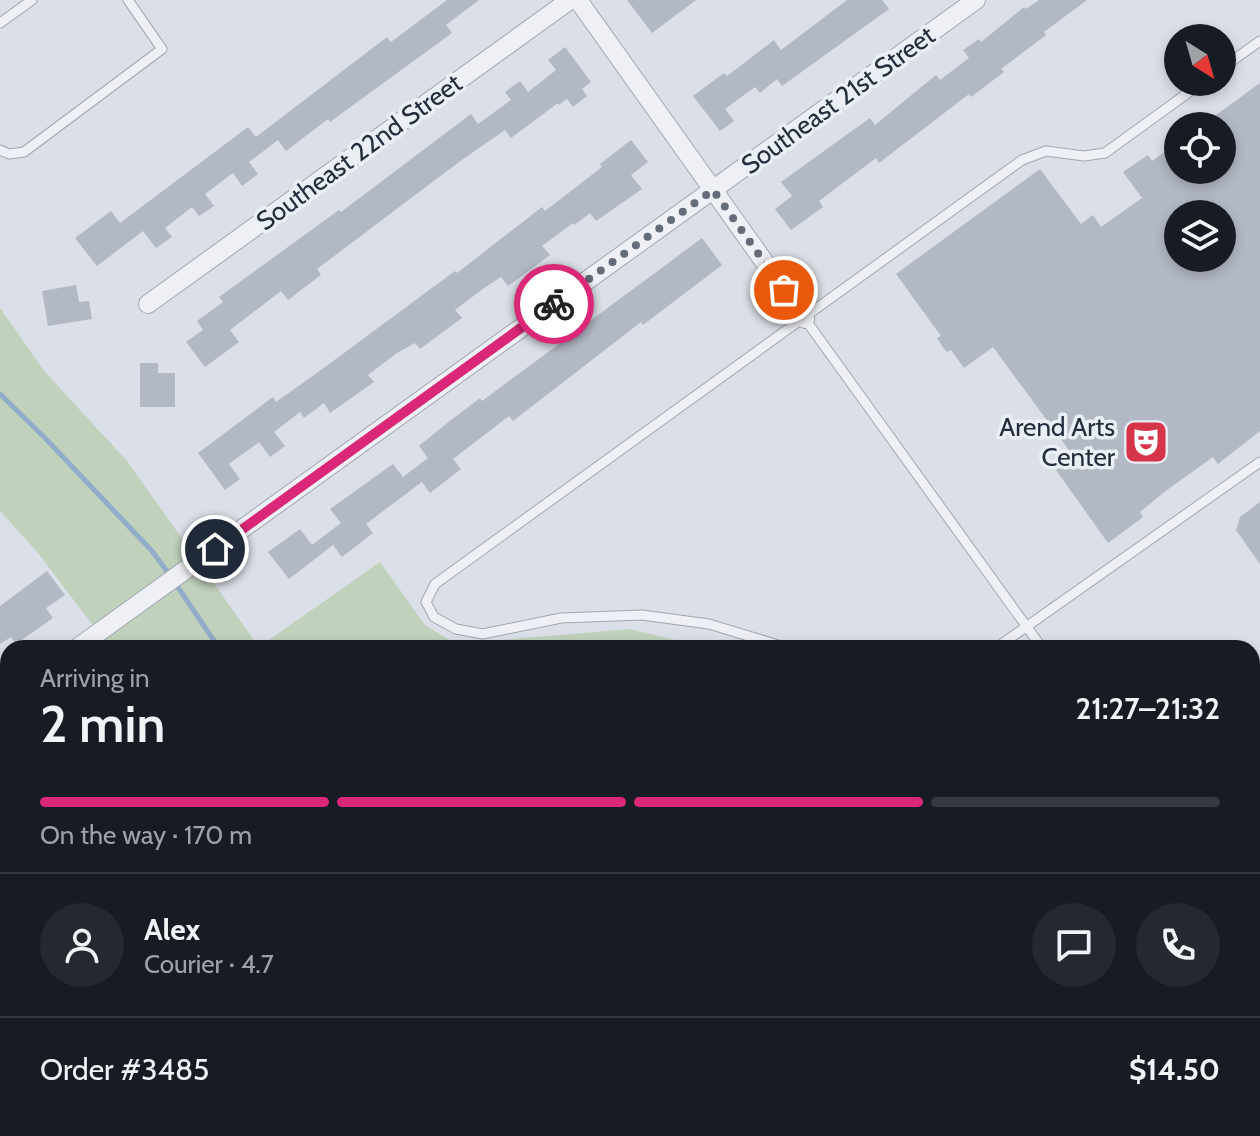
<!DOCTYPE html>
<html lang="en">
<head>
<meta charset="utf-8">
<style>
  body { margin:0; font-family:Cabin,sans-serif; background:#242831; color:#f1f3f6; height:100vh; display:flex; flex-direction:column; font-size:30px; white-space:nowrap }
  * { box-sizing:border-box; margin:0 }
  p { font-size:26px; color:#9ea1a6 }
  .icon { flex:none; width:44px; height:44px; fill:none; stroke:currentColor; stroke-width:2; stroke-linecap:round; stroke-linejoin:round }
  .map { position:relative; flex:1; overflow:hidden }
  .side { position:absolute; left:0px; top:640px; width:1260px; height:496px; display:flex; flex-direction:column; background:#171b24; border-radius:24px 24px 0 0; box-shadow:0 4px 12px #0003 }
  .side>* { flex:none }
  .needle { width:52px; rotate:143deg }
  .controls { position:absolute; left:1164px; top:24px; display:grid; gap:16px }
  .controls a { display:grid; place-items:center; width:72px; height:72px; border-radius:50%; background:#171b24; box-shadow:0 4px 12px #0003; font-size:40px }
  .pin { position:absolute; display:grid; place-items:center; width:68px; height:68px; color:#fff; margin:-34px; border:4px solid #fff; border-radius:50%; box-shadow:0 2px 8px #0007 }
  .courier { position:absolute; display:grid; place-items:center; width:80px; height:80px; margin:-40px; border:6px solid #db2777; border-radius:50%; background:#fff; color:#222; box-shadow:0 2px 10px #0007 }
  .summary em { font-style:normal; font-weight:600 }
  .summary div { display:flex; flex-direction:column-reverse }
  .summary { display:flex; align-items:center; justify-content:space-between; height:136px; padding:0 40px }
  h1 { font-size:52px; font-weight:600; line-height:60px }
  .bar { display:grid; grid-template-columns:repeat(4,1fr); gap:12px 8px; align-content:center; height:96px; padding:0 40px }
  .bar i { height:10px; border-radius:6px; background:#363941 }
  .bar .active { background:#db2777 }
  .bar p { grid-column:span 4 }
  .line { display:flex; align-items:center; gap:20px; padding:0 40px; border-top:2px solid #363941 }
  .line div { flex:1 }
  .round { display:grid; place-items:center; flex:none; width:84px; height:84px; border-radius:42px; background:#242831 }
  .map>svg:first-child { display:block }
</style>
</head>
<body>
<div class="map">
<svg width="1260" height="1136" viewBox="0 0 1260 1136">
  <rect width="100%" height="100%" fill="#dbdfe7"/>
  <path fill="#c0d1bc" d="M0,308L45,372L127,461L259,647L380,562L425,625L456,644L629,629L709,648H110L38,553L0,511Z"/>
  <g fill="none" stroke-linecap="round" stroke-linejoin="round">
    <path stroke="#93acca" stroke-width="5" d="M0,394L45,438L152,551L169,574
      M175,583L219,648
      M1252,929L1260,931"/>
  </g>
  <path fill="#b2b8c4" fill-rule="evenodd" d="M447,0H479L446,25L452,33L330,122L328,119L286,151L278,140L249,162L258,174L242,186L233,173L205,194L214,206L199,216L192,207L165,228L172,237L156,248L143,231L97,266L75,238L111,211L120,223L248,127L256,137L387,37L391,42Z
    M627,0H696L652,33Z
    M847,0H882L889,9L782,86L777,79L760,93L755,87L725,109L734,121L720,131L693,96L724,73L727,76L774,40L781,50Z
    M1039,0H1087L1044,32L1046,35L1001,69L1004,72L971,97L969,94L879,163L876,158L819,201L823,207L791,230L775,209L792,196L781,182L870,118L875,125L936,75L940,80L969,58L963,50L979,39L981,42L1024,7L1026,9Z
    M565,47L591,82L582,89L587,96L573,107L567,99L559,105L558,103L511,138L505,130L459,162L317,269L321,275L288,300L281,291L230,330L239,342L205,367L186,342L203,330L197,321L223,302L219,297L339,210L341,212L471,114L478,124L511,100L505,92L520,81L528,92L556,70L548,60Z
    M1260,83V431L1218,464L1213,457L1167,490L1140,512L1143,517L1108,543L1056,470L1074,457L993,347L964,368L951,350L947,352L942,346L937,338L941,336L896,274L1040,169L1081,224L1093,215L1101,227L1142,198L1123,172L1148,155L1152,161L1170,148L1178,159V170H1186L1192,177L1202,170H1222V126H1201ZM1178,214H1222V258H1178Z
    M631,140L648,162L631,175L642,189L596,221L590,213L574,225L573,223L542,246L550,255L508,286L501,277L484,288L455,310L462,318L420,349L415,343L397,353L368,375L374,382L330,413L324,403L304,418L300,412L274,432L285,446L270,457L259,442L229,464L240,479L225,490L198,453L273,397L276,402L321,370L455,271L457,273L542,207L545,211L602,167L600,164Z
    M702,238L722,265L643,325L641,322L513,421L509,416L453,459L461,469L430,493L422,482L366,524L373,533L342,557L333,545L289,579L268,552L300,529L312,545L341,523L330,509L393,464L403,477L428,458L419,446L446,424L480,398L482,401Z
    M76,285L79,302L89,301L92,319L48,326L42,291Z
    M140,363H158V373H175V407H140Z
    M1260,502V564L1236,530L1240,517Z
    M47,571L65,595L46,608L53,618L16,644L11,637L0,644V606Z"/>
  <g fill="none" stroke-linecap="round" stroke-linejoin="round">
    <g stroke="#a0a6b1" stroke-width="11">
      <path id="service" d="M0,23L32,0
        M1222,68L1260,41
        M0,150L9,154L24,152L162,49L128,0
        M805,319L1042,648
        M788,648L709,624L642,615L561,618L483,634L456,629L434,617L426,602L435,584L1022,160L1046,151L1084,156L1105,153L1203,82
        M996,648L1260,462
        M1252,732L1260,740"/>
    </g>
    <g stroke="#a0a6b1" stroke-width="20">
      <path id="minor" d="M578,0L805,319
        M148,304L570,0
        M77,648L976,0
        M0,703L8,697
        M736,1128L743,1136
        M1034,1128L1040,1136
        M635,1136L646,1128"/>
    </g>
    <use href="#service" stroke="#eef0f5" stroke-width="9"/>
    <use href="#minor" stroke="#eef0f5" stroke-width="18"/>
  </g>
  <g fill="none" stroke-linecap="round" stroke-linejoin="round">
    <path stroke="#646b79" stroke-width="8" stroke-dasharray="0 14.4" d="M554,304L713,190L784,290"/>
    <path stroke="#db2777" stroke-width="10" d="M215,549L554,304"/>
  </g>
  <defs>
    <g id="theatre-square" transform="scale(2.3)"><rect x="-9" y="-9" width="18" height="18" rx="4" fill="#d63549" stroke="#eaeef5"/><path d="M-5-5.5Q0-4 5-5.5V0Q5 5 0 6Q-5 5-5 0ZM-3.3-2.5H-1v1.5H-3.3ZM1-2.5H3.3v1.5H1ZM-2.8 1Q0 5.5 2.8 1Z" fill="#fff"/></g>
  </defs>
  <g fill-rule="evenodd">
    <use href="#theatre-square" x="1146" y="442"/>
  </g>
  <g text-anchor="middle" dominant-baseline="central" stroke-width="7" stroke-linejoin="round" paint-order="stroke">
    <g font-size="26" fill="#242d3e" stroke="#eaeef5">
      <text transform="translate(838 100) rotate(-36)">Southeast 21st Street</text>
      <text transform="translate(359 152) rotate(-36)">Southeast 22nd Street</text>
    </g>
    <g font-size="26" fill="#242d3e" stroke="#eaeef5" text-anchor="end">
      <text x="1115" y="427">Arend Arts<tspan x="1115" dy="30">Center</tspan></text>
    </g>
  </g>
</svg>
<div class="controls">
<a><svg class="needle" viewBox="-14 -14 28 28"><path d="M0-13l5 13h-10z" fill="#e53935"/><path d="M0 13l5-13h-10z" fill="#9ea1a6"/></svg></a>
<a><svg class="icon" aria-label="locate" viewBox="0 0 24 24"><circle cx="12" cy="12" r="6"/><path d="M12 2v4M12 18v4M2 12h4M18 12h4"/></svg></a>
<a><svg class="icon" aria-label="layers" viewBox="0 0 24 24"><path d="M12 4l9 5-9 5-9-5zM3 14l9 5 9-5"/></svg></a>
</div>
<div class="pin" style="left:784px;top:290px;background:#ea580c"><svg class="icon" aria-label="bag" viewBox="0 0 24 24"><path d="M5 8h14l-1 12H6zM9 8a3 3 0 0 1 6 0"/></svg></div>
<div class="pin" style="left:215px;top:549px;background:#1f2937"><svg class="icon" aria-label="home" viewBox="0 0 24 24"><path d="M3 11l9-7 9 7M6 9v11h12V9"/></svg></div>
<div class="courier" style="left:554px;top:304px"><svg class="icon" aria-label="bike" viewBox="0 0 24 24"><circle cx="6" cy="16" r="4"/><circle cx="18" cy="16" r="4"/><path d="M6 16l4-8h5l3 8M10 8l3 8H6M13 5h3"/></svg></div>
<section class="side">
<div class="summary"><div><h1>2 min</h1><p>Arriving in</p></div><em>21:27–21:32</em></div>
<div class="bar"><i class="active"></i><i class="active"></i><i class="active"></i><i></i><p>On the way · 170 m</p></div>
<div class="line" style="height:144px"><a class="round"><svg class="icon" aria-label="person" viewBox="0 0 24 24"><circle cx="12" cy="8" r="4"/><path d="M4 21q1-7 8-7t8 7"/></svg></a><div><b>Alex</b><p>Courier · 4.7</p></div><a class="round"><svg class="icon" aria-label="chat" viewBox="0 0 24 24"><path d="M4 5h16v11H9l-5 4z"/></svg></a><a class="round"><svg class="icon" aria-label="phone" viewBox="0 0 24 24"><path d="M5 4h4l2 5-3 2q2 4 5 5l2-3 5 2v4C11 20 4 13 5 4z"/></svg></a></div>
<div class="line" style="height:104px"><div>Order #3485</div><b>$14.50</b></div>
</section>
</div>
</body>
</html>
